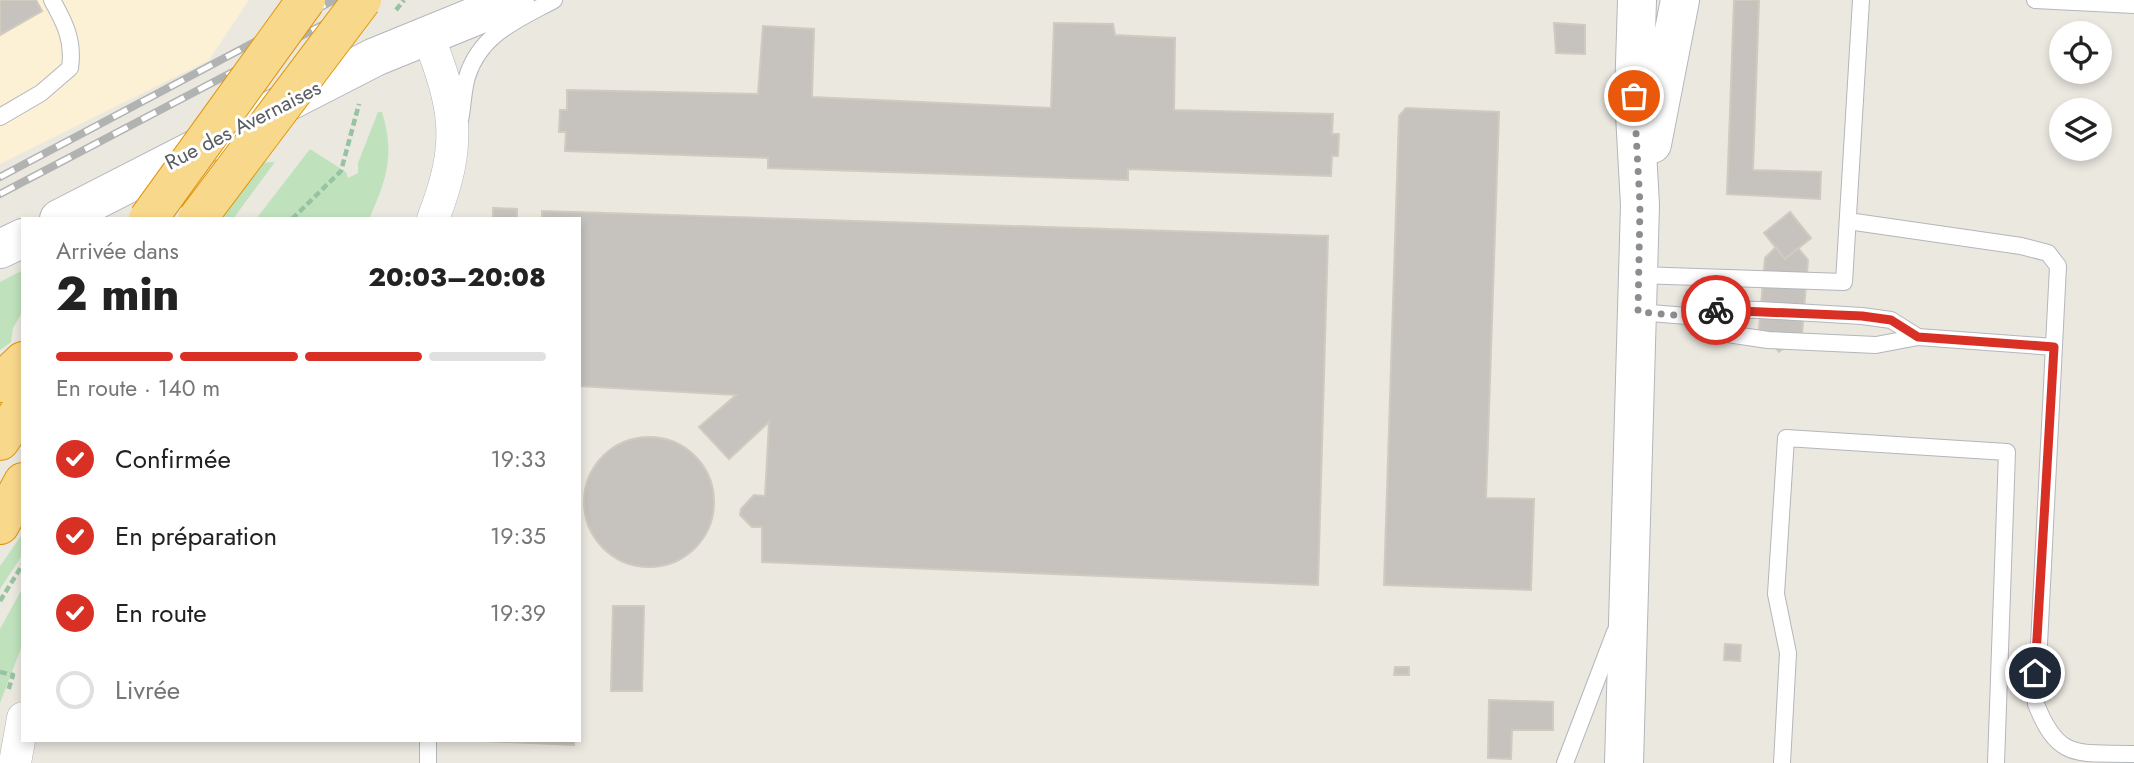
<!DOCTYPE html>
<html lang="fr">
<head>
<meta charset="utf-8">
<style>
  body { margin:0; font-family:Jost,sans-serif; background:#f6f6f6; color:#222; height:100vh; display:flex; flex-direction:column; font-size:26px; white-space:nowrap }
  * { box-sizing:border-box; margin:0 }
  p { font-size:23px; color:#767676 }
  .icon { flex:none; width:38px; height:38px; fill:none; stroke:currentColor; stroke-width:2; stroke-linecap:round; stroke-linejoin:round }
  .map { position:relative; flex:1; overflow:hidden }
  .details { position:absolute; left:21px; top:217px; width:560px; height:525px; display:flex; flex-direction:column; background:#fff; border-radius:0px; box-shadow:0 4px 10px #0003 }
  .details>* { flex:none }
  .controls { position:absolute; left:2049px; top:21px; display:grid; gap:14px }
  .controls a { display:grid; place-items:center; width:63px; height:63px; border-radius:50%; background:#fff; box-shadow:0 4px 10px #0003; font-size:35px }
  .pin { position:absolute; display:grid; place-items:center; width:60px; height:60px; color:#fff; margin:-30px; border:4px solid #fff; border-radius:50%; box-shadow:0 2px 7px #0007 }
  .courier { position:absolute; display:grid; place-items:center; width:70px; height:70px; margin:-35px; border:5px solid #d93025; border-radius:50%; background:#fff; color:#222; box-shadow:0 2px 9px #0007 }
  .headline em { font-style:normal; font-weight:800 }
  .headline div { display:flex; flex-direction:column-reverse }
  .headline { display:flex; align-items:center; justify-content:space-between; height:119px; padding:0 35px }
  h1 { font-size:46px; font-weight:800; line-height:52px }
  .bar { display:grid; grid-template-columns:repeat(4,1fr); gap:10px 7px; align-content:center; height:84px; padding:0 35px }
  .bar i { height:9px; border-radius:5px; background:#e0e0e0 }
  .bar .selected { background:#d93025 }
  .bar p { grid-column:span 4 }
  ol { padding:0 35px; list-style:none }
  li { display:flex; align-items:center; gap:21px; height:77px }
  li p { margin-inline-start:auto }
  li .icon { padding:7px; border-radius:50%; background:#d93025; color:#fff; stroke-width:4 }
  li:last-child { color:#767676 }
  li i { width:38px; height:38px; border:4px solid #e0e0e0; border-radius:50% }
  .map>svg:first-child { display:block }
</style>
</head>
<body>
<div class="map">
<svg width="2134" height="763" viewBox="0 0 2134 763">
  <rect width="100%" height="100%" fill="#ebe8e0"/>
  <path fill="#fcf1d5" d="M0,0H249L209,60L0,164Z"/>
  <path fill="#bfe2bd" d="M378,112H382C395,155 387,179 369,219H256L310,149L346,172L348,178L358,173V163Z
    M275,162L233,219H221L256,163Z
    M23,270V311L13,328L11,342L0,350V282Z
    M23,533V554L0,589V566Z
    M23,587V643L0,703V629Z"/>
  <path fill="#c6c3be" stroke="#d0cabf" stroke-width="2" d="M0,0H36L42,11L0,35Z
    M1734,0H1759L1753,170L1821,172L1820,199L1727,194Z
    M1054,23L1113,24L1115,35L1175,38L1174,110L1333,114L1332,134H1339L1338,156H1332L1331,176L1128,169V180L768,168V158L565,151L566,132H559L560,110H567V90L758,94L763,26L814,29L812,97L1051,108Z
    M1554,23L1585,25V54L1556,53Z
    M1406,108L1499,112L1486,498L1534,499L1531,590L1384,585L1399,116Z
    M493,208L517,209V219H493Z
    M542,211L1328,236L1318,585L762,562V527H752L740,515L741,509L754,495L765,496L769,422L729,459L699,427L736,395L579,386V219H542Z
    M1790,212L1811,238L1785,259L1764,233Z
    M1776,247L1785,259L1798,248L1808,260L1802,334L1779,352L1759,329L1765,258Z
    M584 502a65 65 0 1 1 130 0a65 65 0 1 1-130 0Z
    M613,606H644L642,691H611Z
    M1725,644L1741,645L1740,661L1724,660Z
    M1395,667H1409V675H1394Z
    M1489,700L1553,702V730H1512L1511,759L1488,758Z
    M462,740H574V745Z"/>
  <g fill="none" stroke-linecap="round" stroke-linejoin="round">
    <g stroke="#b3b6bb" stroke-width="18">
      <path id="lane" d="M2035,0L2134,5
        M0,117L41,93L70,68C74,41 65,23 52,0
        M460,120C463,106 463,90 467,77C480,34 517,20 554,0
        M1848,221L2021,246L2048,253L2058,266L2036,704C2059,762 2078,752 2134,754
        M1638,275L1844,282L1861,0
        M1638,312L1687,316L1703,309L1760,310L1862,316L1891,320L1918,337
        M1687,316L1701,330L1768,340L1876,345L1918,337L2054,347
        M428,763V740
        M1565,763L1615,632
        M1782,763L1788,653L1776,594L1786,438L2007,452L1996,763"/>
    </g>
    <g stroke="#b3b6bb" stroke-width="33">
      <path id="street" d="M427,33C456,108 463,142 433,219
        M15,763L23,718"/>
    </g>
    <g stroke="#b2b6bb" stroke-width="40">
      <path id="secondary" d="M1652,144L1680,0
        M59,219L375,57L515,0
        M0,249L23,238
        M1624,763L1640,205L1634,96L1637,0"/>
    </g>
    <g stroke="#e2950a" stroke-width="40">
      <path id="highway" d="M0,383L23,361
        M0,441L23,406
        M0,525L23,482"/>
    </g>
    <path stroke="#97c3a2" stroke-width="4.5" stroke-dasharray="7 3.5" stroke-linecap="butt" d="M292,219L341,171L359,104
      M0,601L23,564
      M0,672L13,675L8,691"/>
    <use href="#lane" stroke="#fff" stroke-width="16"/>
    <use href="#street" stroke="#fff" stroke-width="32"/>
    <use href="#secondary" stroke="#fff" stroke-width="38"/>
    <use href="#highway" stroke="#f8d88b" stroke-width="38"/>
    <g stroke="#b1b2b2" stroke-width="8">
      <path id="rail" d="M0,177L334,0
        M0,194L370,0"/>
    </g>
    <use href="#rail" stroke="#fff" stroke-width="5" stroke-dasharray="16" stroke-linecap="butt"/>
    <g stroke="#e2950a" stroke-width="40" stroke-linecap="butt">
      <path id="highway-bridge" d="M148,219L306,0
        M197,219L362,0"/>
    </g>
    <path stroke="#97c3a2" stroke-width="4.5" stroke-dasharray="7 3.5" stroke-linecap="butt" d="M396,10L404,0"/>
    <use href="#highway-bridge" stroke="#f8d88b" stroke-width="38"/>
  </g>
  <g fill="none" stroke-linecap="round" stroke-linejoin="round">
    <path stroke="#8c8e8d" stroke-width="7" stroke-dasharray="0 12.6" d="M1634,96L1640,205L1638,312L1687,316L1703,310H1716"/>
    <path stroke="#d93025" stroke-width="9" d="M1716,310L1862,316L1891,320L1918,337L2054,347L2035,673"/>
  </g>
  <g text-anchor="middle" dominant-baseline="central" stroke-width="6" stroke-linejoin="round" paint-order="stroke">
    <g font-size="21" fill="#595d61" stroke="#fff">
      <text transform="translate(243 125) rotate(-27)">Rue des Avernaises</text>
    </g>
  </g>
</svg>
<div class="controls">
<a><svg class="icon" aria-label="locate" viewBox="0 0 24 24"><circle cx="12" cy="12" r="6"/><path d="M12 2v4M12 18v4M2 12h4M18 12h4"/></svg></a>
<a><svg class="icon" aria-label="layers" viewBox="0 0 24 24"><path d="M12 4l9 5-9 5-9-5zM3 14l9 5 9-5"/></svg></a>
</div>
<div class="pin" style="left:1634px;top:96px;background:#ea580c"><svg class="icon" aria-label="bag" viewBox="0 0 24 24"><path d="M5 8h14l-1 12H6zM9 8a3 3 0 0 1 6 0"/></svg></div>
<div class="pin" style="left:2035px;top:673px;background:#1f2937"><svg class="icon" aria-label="home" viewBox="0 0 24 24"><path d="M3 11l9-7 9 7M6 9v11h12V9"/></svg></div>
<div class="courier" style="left:1716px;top:310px"><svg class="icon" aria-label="bike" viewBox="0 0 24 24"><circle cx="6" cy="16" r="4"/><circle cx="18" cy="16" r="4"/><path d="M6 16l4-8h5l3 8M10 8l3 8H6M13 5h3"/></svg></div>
<section class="details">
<div class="headline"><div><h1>2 min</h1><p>Arrivée dans</p></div><em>20:03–20:08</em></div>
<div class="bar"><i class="selected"></i><i class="selected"></i><i class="selected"></i><i></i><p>En route · 140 m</p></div>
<ol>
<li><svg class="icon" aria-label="check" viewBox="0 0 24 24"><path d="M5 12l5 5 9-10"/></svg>Confirmée<p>19:33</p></li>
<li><svg class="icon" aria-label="check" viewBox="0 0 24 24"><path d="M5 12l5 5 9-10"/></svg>En préparation<p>19:35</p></li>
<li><svg class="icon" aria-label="check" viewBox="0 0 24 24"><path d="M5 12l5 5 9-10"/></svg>En route<p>19:39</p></li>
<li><i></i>Livrée</li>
</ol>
</section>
</div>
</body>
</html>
